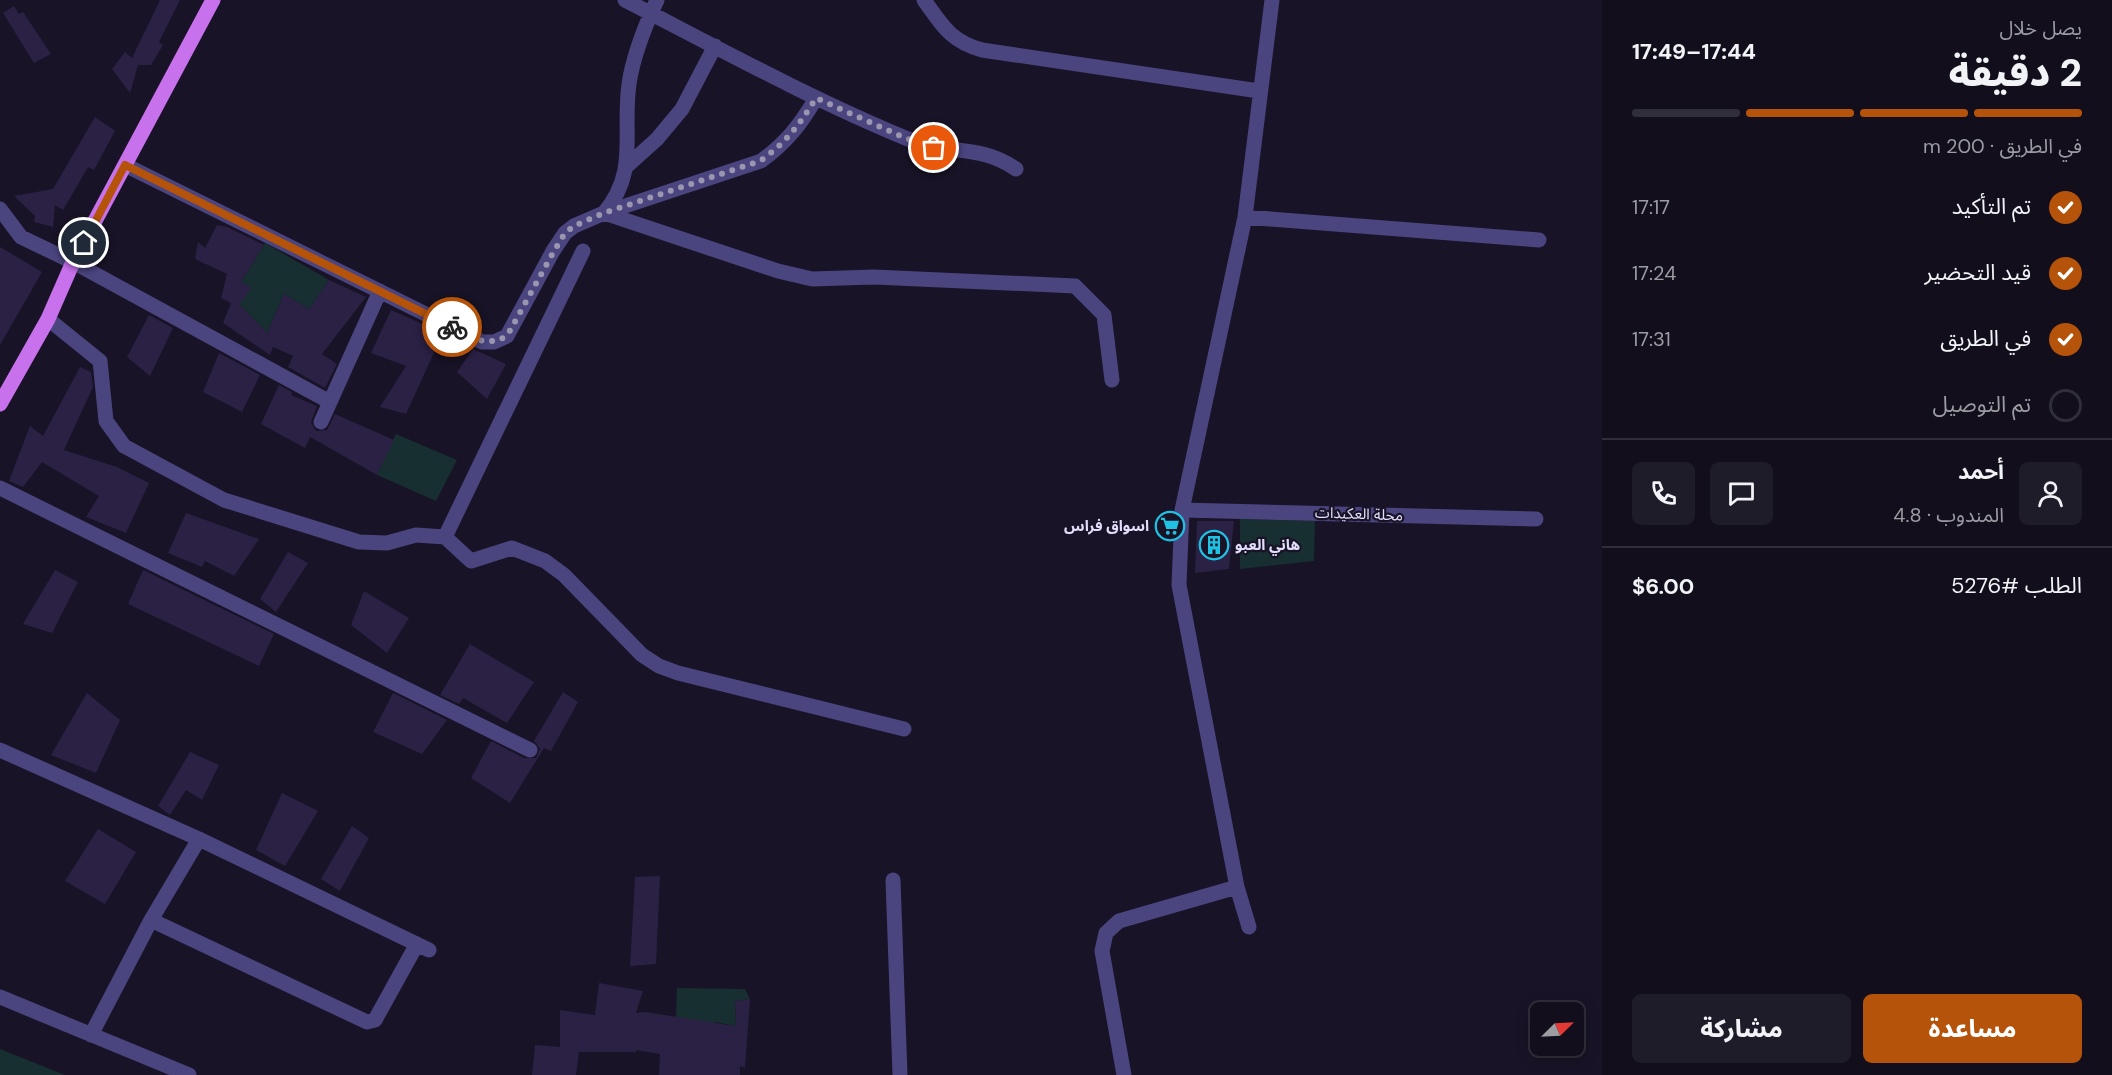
<!DOCTYPE html>
<html lang="ar">
<head>
<meta charset="utf-8">
<style>
  body { margin:0; font-family:"DM Sans","Noto Sans Arabic",sans-serif; background:#1f1c29; color:#f1f3f6; direction:rtl; height:100vh; display:flex; flex-direction:column; font-size:22px; white-space:nowrap }
  * { box-sizing:border-box; margin:0 }
  p { font-size:20px; color:#9c9ca3 }
  .icon { flex:none; width:33px; height:33px; fill:none; stroke:currentColor; stroke-width:2; stroke-linecap:round; stroke-linejoin:round }
  .map { position:relative; flex:1; overflow:hidden; direction:ltr }
  .panel { display:flex; flex-direction:column; background:#120e1c; width:510px }
  .panel>* { flex:none }
  .needle { width:39px; rotate:66deg }
  .tools { position:absolute; left:1530px; top:1002px; display:grid; gap:12px }
  .tools a { display:grid; place-items:center; width:54px; height:54px; border-radius:9px; background:#120e1c; box-shadow:0 3px 15px #0003,0 0 0 2px #312e3b; font-size:30px }
  .pin { position:absolute; display:grid; place-items:center; width:51px; height:51px; color:#fff; margin:-26px; border:3px solid #fff; border-radius:50%; box-shadow:0 2px 6px #0007 }
  .courier { position:absolute; display:grid; place-items:center; width:60px; height:60px; margin:-30px; border:4px solid #b45309; border-radius:50%; background:#fff; color:#222; box-shadow:0 2px 8px #0007 }
  .summary em { font-style:normal; font-weight:800 }
  .summary div { display:flex; flex-direction:column-reverse }
  .summary { display:flex; align-items:center; justify-content:space-between; height:102px; padding:0 30px }
  h1 { font-size:39px; font-weight:800; line-height:45px }
  .bar { display:grid; grid-template-columns:repeat(4,1fr); gap:9px 6px; align-content:center; height:72px; padding:0 30px }
  .bar i { height:8px; border-radius:4px; background:#312e3b }
  .bar .selected { background:#b45309 }
  .bar p { grid-column:span 4 }
  .line { display:flex; align-items:center; gap:15px; padding:0 30px; border-top:2px solid #312e3b }
  .line div { flex:1 }
  .round { display:grid; place-items:center; flex:none; width:63px; height:63px; border-radius:9px; background:#1f1c29 }
  ol { padding:0 30px; list-style:none }
  li { display:flex; align-items:center; gap:18px; height:66px }
  li p { margin-inline-start:auto }
  li .icon { padding:6px; border-radius:50%; background:#b45309; color:#fff; stroke-width:4 }
  li:last-child { color:#9c9ca3 }
  li i { width:33px; height:33px; border:3px solid #312e3b; border-radius:50% }
  .action { display:flex; gap:12px; margin-top:auto; padding:12px 30px }
  .action a { flex:1; height:69px; border-radius:9px; background:#b45309; color:#fff; font-size:24px; font-weight:800; line-height:69px; text-align:center }
  .action a+a { background:#1f1c29; color:#f1f3f6 }
  main { display:flex; flex:1; min-height:0 }
  .map>svg:first-child { display:block }
</style>
</head>
<body>
<main>
<section class="panel">
<div class="summary"><div><h1>2 دقيقة</h1><p>يصل خلال</p></div><em>17:44–17:49</em></div>
<div class="bar"><i class="selected"></i><i class="selected"></i><i class="selected"></i><i></i><p>في الطريق · 200 m</p></div>
<ol>
<li><svg class="icon" aria-label="check" viewBox="0 0 24 24"><path d="M5 12l5 5 9-10"/></svg>تم التأكيد<p>17:17</p></li>
<li><svg class="icon" aria-label="check" viewBox="0 0 24 24"><path d="M5 12l5 5 9-10"/></svg>قيد التحضير<p>17:24</p></li>
<li><svg class="icon" aria-label="check" viewBox="0 0 24 24"><path d="M5 12l5 5 9-10"/></svg>في الطريق<p>17:31</p></li>
<li><i></i>تم التوصيل</li>
</ol>
<div class="line" style="height:108px"><a class="round"><svg class="icon" aria-label="person" viewBox="0 0 24 24"><circle cx="12" cy="8" r="4"/><path d="M4 21q1-7 8-7t8 7"/></svg></a><div><b>أحمد</b><p>المندوب · 4.8</p></div><a class="round"><svg class="icon" aria-label="chat" viewBox="0 0 24 24"><path d="M4 5h16v11H9l-5 4z"/></svg></a><a class="round"><svg class="icon" aria-label="phone" viewBox="0 0 24 24"><path d="M5 4h4l2 5-3 2q2 4 5 5l2-3 5 2v4C11 20 4 13 5 4z"/></svg></a></div>
<div class="line" style="height:78px"><div>الطلب #5276</div><b>$6.00</b></div>
<div class="action"><a>مساعدة</a><a>مشاركة</a></div>
</section>
<div class="map">
<svg width="1602" height="1075" viewBox="0 0 1602 1075">
  <rect width="100%" height="100%" fill="#181326"/>
  <path fill="#172f30" d="M265,243L329,280L309,309L284,294L267,333L239,304L251,288L241,282Z
    M396,434L457,460L436,501L377,475Z
    M1240,519L1315,521L1314,561L1240,569Z
    M677,988L745,989L750,999L735,1001L736,1026L715,1022L714,1057L676,1017Z
    M0,1049L65,1075H0Z"/>
  <path fill="#2b2145" d="M160,0H180L159,42L163,45L151,65H138L130,93L112,69L125,52L132,58Z
    M14,6L19,14L23,12L51,54L34,63L3,13Z
    M95,117L115,131L94,170L88,167L63,210L55,205L53,227L34,222L35,216L14,196L53,189Z
    M217,225L227,227L264,245L241,282L252,288L239,304L267,333L284,294L309,309L329,280L366,297L322,354L337,364L325,388L288,367L293,356L273,347L270,355L223,323L231,303L221,298L227,274L195,259L198,242L205,248Z
    M0,247L42,272L0,345Z
    M391,310L443,333L406,414L380,407L406,366L371,353Z
    M149,315L173,328L150,376L127,357Z
    M473,349L506,364L487,399L457,372Z
    M219,353L260,375L242,412L203,392Z
    M80,367L91,372L93,387L64,450L117,467L149,483L126,533L86,517L99,496L42,462L23,487L9,481L30,426L43,436Z
    M279,385L292,392L291,395L317,406L311,422L316,431L327,430L335,414L394,440L377,475L310,437L305,448L261,424Z
    M186,513L259,539L234,576L205,561L202,567L168,553Z
    M1197,521H1234L1229,569L1195,573Z
    M288,552L308,563L276,612L260,599Z
    M55,570L78,582L52,633L23,624Z
    M143,570L274,634L259,666L128,604Z
    M364,591L409,618L387,653L351,625Z
    M470,644L534,682L507,723L463,698L459,704L440,695Z
    M563,692L578,702L551,751L544,748L510,803L471,778L491,741L524,758H536L540,749L534,741Z
    M87,693L120,720L96,773L51,755Z
    M393,693L447,720L422,754L373,732Z
    M190,752L219,765L202,800L186,790L170,815L158,806Z
    M282,793L318,811L285,866L256,850Z
    M352,826L369,838L340,891L321,879Z
    M98,829L136,852L105,904L65,881Z
    M660,876L656,964L630,966L635,877Z
    M599,983L643,991L636,1013L645,1012L736,1026L735,1001L750,999L745,1068L740,1066V1075H659L660,1054L636,1050V1052H579L576,1075H532L535,1045L560,1047V1010L595,1015Z"/>
  <g fill="none" stroke-linecap="round" stroke-linejoin="round">
    <path stroke="#4a447f" stroke-width="15" d="M625,0C718,48 811,99 908,139C947,156 979,143 1016,169
      M657,0C645,26 633,56 629,84C622,134 639,171 604,213L778,271L812,279L874,277L1075,286L1104,315L1112,380
      M924,0C942,25 950,41 982,50L1259,91
      M125,165L482,342H494L507,336L553,251L565,233L574,226L604,213L761,161C786,143 801,124 816,98
      M627,166L657,139L682,109L715,46
      M0,209L21,237L73,262L330,402
      M1245,217L1539,240
      M48,319L100,361L106,421L124,446L224,500L359,542L387,543L416,535L445,537L471,561L512,548L545,561L564,575L642,655L659,666L678,673L904,729
      M321,422L380,291
      M0,488L530,750
      M1182,510L1536,519
      M445,537L583,251
      M0,750L199,839L429,950
      M893,880L900,1075
      M151,920L367,1022L375,1020L417,944
      M1249,927L1237,887L1179,585L1182,510L1245,217L1272,0
      M0,997L189,1075
      M91,1035L151,920L199,839
      M1124,1075L1102,951L1106,933L1119,921L1237,887"/>
    <path stroke="#c871ed" stroke-width="15" d="M0,404L48,319L73,262L213,0"/>
  </g>
  <g fill="none" stroke-linecap="round" stroke-linejoin="round">
    <path stroke="#9b96b0" stroke-width="6" stroke-dasharray="0 10.8" d="M452,327C474,337 483,348 507,336L554,251L565,233L574,226L604,213L760,161C786,143 800,124 816,98L905,138L934,148"/>
    <path stroke="#b45309" stroke-width="8" d="M84,243L125,165L452,327"/>
  </g>
  <defs>
    <g id="supermarket-ring" transform="scale(1.5)"><circle r="9.5" fill="#181326" stroke="#20c2e3" stroke-width="1.5"/><path d="M-6-5.5h2.5l.6 2H6L4.5 2H-2.5L-4.4-4H-6ZM-1.5 3.2a1.3 1.3 0 1 0 .1 0ZM3 3.2a1.3 1.3 0 1 0 .1 0Z" fill="#20c2e3"/></g>
    <g id="building-ring" transform="scale(1.5)"><circle r="9.5" fill="#181326" stroke="#20c2e3" stroke-width="1.5"/><path d="M-4-6H4V6H1V3H-1V6H-4ZM-2.5-4.3h1.7v1.8h-1.7ZM.8-4.3h1.7v1.8H.8ZM-2.5-1h1.7V.8h-1.7ZM.8-1h1.7V.8H.8Z" fill="#20c2e3"/></g>
  </defs>
  <g fill-rule="evenodd">
    <use href="#supermarket-ring" x="1170" y="526"/>
    <use href="#building-ring" x="1214" y="545"/>
  </g>
  <g text-anchor="middle" dominant-baseline="central" stroke-width="4.5" stroke-linejoin="round" paint-order="stroke">
    <g font-size="15" fill="#e2ddfb" stroke="#181326">
      <text transform="translate(1359 514) rotate(2)">محلة العكيدات</text>
    </g>
    <g font-size="15" font-weight="bold" fill="#e2ddfb" stroke="#181326" text-anchor="end">
      <text x="1149" y="526">اسواق فراس</text>
      <text x="1235" y="545" text-anchor="start">هاني العبو</text>
    </g>
  </g>
</svg>
<div class="tools">
<a><svg class="needle" viewBox="-14 -14 28 28"><path d="M0-13l5 13h-10z" fill="#e53935"/><path d="M0 13l5-13h-10z" fill="#9c9ca3"/></svg></a>
</div>
<div class="pin" style="left:934px;top:148px;background:#ea580c"><svg class="icon" aria-label="bag" viewBox="0 0 24 24"><path d="M5 8h14l-1 12H6zM9 8a3 3 0 0 1 6 0"/></svg></div>
<div class="pin" style="left:84px;top:243px;background:#1f2937"><svg class="icon" aria-label="home" viewBox="0 0 24 24"><path d="M3 11l9-7 9 7M6 9v11h12V9"/></svg></div>
<div class="courier" style="left:452px;top:327px"><svg class="icon" aria-label="bike" viewBox="0 0 24 24"><circle cx="6" cy="16" r="4"/><circle cx="18" cy="16" r="4"/><path d="M6 16l4-8h5l3 8M10 8l3 8H6M13 5h3"/></svg></div>
</div>
</main>
</body>
</html>
